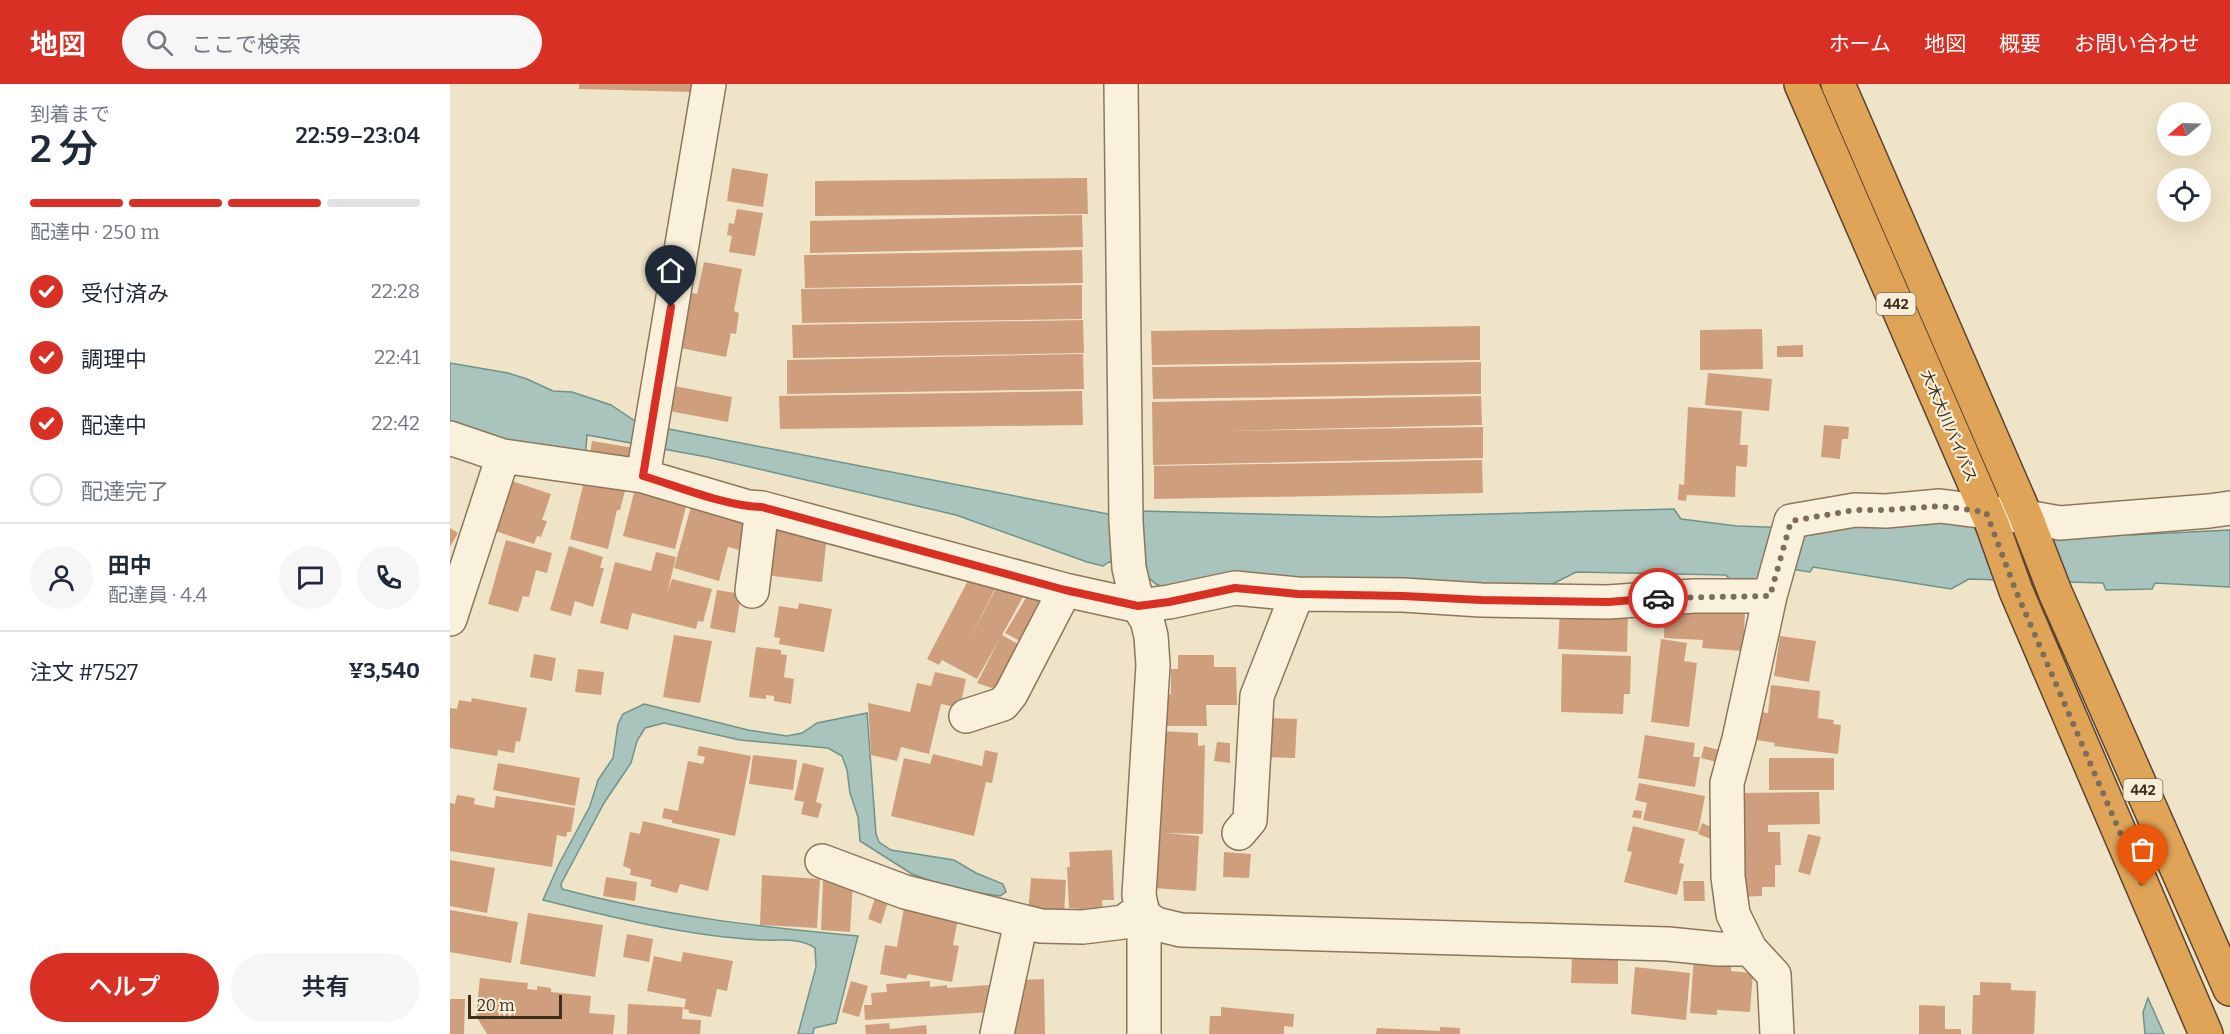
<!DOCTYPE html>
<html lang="ja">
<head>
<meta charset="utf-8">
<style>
  body { margin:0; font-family:Bitter,"Noto Sans JP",serif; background:#f6f6f7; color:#1f2937; height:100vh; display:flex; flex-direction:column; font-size:22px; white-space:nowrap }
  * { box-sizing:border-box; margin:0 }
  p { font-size:20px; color:#747a83 }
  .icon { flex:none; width:33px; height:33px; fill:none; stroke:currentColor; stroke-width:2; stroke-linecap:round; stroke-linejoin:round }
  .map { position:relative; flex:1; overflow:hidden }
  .panel { display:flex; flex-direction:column; background:#fff; width:450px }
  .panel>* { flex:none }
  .needle { width:39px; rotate:251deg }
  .buttons { position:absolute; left:1707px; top:18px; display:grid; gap:12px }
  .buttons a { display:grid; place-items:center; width:54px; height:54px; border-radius:50%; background:#fff; box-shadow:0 6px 24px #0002; font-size:30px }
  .scale { position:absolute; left:18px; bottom:15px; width:94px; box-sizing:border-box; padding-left:6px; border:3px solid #3d2e20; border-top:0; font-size:16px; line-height:21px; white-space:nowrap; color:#3d2e20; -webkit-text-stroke:4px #f7eed8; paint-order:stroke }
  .pin { position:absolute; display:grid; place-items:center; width:51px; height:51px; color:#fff; margin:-62px -26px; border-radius:50% 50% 50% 0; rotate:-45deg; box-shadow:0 0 6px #0007 }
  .pin .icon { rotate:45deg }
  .courier { position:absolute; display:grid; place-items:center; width:60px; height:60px; margin:-30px; border:4px solid #d93025; border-radius:50%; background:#fff; color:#222; box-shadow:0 2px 8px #0007 }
  .headline em { font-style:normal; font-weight:600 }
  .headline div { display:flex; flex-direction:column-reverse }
  .headline { display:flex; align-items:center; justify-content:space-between; height:102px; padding:0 30px }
  h1 { font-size:39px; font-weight:600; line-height:45px }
  .bar { display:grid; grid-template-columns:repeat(4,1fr); gap:9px 6px; align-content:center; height:72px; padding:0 30px }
  .bar i { height:8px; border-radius:4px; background:#e0e1e3 }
  .bar .on { background:#d93025 }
  .bar p { grid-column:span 4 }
  .line { display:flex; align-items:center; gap:15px; padding:0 30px; border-top:2px solid #e0e1e3 }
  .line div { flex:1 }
  .round { display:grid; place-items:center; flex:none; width:63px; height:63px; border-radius:32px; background:#f6f6f7 }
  ol { padding:0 30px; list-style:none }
  li { display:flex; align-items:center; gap:18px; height:66px }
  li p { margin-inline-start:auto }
  li .icon { padding:6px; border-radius:50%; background:#d93025; color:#fff; stroke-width:4 }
  li:last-child { color:#747a83 }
  li i { width:33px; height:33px; border:3px solid #e0e1e3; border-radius:50% }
  .primary-button { display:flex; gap:12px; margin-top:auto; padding:12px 30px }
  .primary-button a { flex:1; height:69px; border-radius:36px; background:#d93025; color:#fff; font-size:24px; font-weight:600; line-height:69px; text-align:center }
  .primary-button a+a { background:#f6f6f7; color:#1f2937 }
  header { display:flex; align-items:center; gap:36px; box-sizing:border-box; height:84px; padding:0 30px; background:#d93025; color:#fff }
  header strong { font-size:28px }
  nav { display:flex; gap:33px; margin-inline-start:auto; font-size:21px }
  .search { width:420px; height:54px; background:#f6f6f7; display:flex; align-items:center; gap:15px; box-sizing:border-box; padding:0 21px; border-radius:33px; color:#747a83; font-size:22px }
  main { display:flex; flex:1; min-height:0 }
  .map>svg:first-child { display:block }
</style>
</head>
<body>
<header>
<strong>地図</strong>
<div class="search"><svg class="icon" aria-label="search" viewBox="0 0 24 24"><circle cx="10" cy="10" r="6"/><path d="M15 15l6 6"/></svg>ここで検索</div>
<nav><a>ホーム</a><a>地図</a><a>概要</a><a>お問い合わせ</a></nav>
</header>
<main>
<section class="panel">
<div class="headline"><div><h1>2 分</h1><p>到着まで</p></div><em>22:59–23:04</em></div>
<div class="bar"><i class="on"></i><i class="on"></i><i class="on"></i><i></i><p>配達中 · 250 m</p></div>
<ol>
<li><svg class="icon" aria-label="check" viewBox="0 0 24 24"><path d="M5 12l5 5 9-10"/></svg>受付済み<p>22:28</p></li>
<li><svg class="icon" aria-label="check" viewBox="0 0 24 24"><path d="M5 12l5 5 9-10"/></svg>調理中<p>22:41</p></li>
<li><svg class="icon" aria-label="check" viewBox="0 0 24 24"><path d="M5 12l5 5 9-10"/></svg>配達中<p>22:42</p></li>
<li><i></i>配達完了</li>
</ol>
<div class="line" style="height:108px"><a class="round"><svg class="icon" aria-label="person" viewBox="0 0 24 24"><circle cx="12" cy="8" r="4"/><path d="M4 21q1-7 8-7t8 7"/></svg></a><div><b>田中</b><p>配達員 · 4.4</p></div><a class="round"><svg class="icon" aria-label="chat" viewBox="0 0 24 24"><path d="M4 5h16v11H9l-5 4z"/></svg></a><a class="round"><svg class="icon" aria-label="phone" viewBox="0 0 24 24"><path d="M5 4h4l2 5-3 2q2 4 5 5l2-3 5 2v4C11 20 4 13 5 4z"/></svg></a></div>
<div class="line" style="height:78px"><div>注文 #7527</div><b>¥3,540</b></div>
<div class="primary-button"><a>ヘルプ</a><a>共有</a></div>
</section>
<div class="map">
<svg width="1780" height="950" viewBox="0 0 1780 950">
  <rect width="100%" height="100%" fill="#f0e4c8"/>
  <path fill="#a9c4bc" stroke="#6f938a" stroke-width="1.5" d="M0,279L58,289L77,295L103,307L122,308L161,321L188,339L663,431L690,427L929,433L1224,425L1231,435L1287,442L1380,445L1452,440L1457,433L1678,443L1681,451L1780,446V503L1705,499L1702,505L1656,506L1653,499L1519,495L1501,505L1363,483L1360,488L1341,485L1309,494L1300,499L1281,497L1276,491L1126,488L1085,509L729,510L706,500L693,489V480L659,478L653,482L637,478L506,431L257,373L137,351L135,376L0,347Z
    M194,620L298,646L337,652L352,649L367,639L417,629L426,750L429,758L441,766L504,776L526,789L553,800L556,808L550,812L529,809L481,797L462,790L410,757L408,733L400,709L397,686L392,672L378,664L290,656L214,639L195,644L187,657L181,679L154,719L111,800L112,805C209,831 308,843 408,852L386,939L364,944L363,950H348L366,883L365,864C350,853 329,857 311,856C237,852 165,834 93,816L109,780L140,722L148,696L163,674L168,640L173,630Z
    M1698,914L1714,950H1695L1693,928Z"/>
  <path fill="#cf9f7d" d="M129,0H243L242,8L129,5Z
    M282,84L318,90L313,123L277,117Z
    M637,94L638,130L365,132V97Z
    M287,125L313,129L305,172L279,168L282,152L277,151L279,139L284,140Z
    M632,131L633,163L360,169V137Z
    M632,166L633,199L355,204L354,171Z
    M254,178L292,185L284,227L289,229L286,250L281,249L276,273L225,263L235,207L247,210Z
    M632,201V235L352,239L351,205Z
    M633,236L634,269L343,274L342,241Z
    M1030,242V276L702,281L701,247Z
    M1312,245L1313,285L1250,286V246Z
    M1353,261V273H1327V262Z
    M633,270L634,305L337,310V276Z
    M1031,278V310L703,315L702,283Z
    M1258,289L1322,295L1319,327L1255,321Z
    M219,301L282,313L278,338L214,326Z
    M632,307L633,341L330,345L329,312Z
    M1031,312L1032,341L770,347L1033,343V374L703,381L702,318Z
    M1238,323L1292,327L1290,361H1298L1297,381L1296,383L1286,382L1285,413L1237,411L1236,417L1228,416L1229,400L1234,401Z
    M1374,341L1399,343L1398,355H1392L1390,375L1371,373Z
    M142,357L184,364L181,382L139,375Z
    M1032,376L1033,409L704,415V382Z
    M135,393L176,403L170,426H167L158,465L120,455Z
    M56,395L101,410L92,436L97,437L91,453L87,452L84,460L39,445Z
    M185,405L237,419L225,465L173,452Z
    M242,419L299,431L289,466L278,463L269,497L224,484Z
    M0,444L8,449L0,463Z
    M320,445L377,452L372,498L315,491Z
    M56,456L102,469L97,489L86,486L79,513L73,512L68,528L38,520Z
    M119,462L153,473L150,484H154L143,523L125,517L121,532L100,526Z
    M206,468L226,473L217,510L222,495L262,505L253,538L248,537L246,545L182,529L178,546L150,539L165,478L201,487Z
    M523,487L551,493L517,560L552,493L579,502L552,551L570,561L549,600L542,604L527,599L550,554L527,595L492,576L489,581L477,575Z
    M583,502L598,507L572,558L555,549Z
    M267,506L291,510L285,549L260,544Z
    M349,519L382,525L374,568L329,560L330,554L324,553L329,522L348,525Z
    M1110,524L1178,527L1177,568L1108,565Z
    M1215,524L1295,528L1293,567L1252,564L1253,556L1214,554Z
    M224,551L262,557L250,619L213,613Z
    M1330,552L1366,557L1359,598L1324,592Z
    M1211,555L1237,559L1234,577L1247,579L1239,643L1201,638Z
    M306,563L331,566V570L337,571L334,593L344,595L341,620L324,617V612L316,611V615L299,613Z
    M84,570L106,574L102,597L80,593Z
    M1112,570L1181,572L1180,610H1174L1173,630L1111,628Z
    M728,571H764V583H786L787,621H756L757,642H710V610H721V585H728Z
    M128,585L154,588L151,611L125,608Z
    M485,588L516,595L510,624L491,620L479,670L451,663L447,677L421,671L418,619L460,628L467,599L481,602Z
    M1321,601L1370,607L1368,634L1384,636L1383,640L1391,641L1388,670L1324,662L1325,659L1307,656L1310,628L1318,629Z
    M22,614L77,624L70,658L66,657L64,669L48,666L47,672L0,664V624L7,625L9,616L21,618Z
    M818,634L847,635L845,674L816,673Z
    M710,647L748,649V662L755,661L753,750L715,749L749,752L746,807L703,804Z
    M1195,651L1245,659L1243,673H1250L1245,703L1188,694Z
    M767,658L780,659V679L764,677Z
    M249,662L301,672L285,752L222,739V736L212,734L214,724L228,727L238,677L253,680L255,673L247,671Z
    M1254,662L1277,668L1274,680L1251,674Z
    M535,666L548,669L542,699L536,698L524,752L441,732L454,674L480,680L483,670L532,682Z
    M303,671L347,676L343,706L299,700Z
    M1319,674H1384V706H1319Z
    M48,679L130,694L125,722L43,706Z
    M353,679L374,684L366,718L372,720L368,734L351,730L354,718L344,716Z
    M1189,699L1255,712L1248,748L1193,736L1197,719L1185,716Z
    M1369,708L1370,740L1318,741V748H1330L1331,781H1325V803H1312V812L1290,813L1289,709Z
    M7,711L25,714L24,720L44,724L46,712L125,724L121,748H117L116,753L107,751L102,783L0,767V719L5,720Z
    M1184,726L1192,727L1191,735L1182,733Z
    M193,737L270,755L258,807L230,800L227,809L200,802L202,796L180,791L181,785L173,782L180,748L190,750Z
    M1252,739L1270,747L1266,757L1248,750Z
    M1183,742L1235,755L1229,779L1234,780L1227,811L1174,798L1182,768L1177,767Z
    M1358,750L1371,753L1360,791L1348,788Z
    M662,766L664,816H652L653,829L632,830V825L619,824L617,783H620L619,768Z
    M774,768L801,770L799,794L773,793Z
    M0,776L45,784L37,829L0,822Z
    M312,791L370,795L367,844L310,841Z
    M156,793L187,798L185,817L153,812Z
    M581,794L616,796L614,831L578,829Z
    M373,797L403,798L400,848L371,846Z
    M1233,797H1254L1255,817H1234Z
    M427,808L440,812L431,840L418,835Z
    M455,818L509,829L503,861L509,862L502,898L458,890L456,895L430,890L435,861L447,863Z
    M0,826L68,838L61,879L0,868Z
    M78,829L153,841L145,893L70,880Z
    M177,850L203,855L199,878L173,873Z
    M233,868L283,877L277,907L267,905L261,933L239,929V926L234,925L236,915L197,907L204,872L231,878Z
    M1122,870L1168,871V900L1121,899Z
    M1244,871L1282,874L1281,887L1303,889L1300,928L1267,926V931L1240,929Z
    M1185,883L1240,889L1236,936L1181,930Z
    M30,894L78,899L77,905L87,906V902L101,904V908L141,912L139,929L165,931L163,950H37L26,932Z
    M594,895L595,950H562L569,896Z
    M401,897L418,902L409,933L392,928Z
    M480,897V903L497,901V904L540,901L542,928L415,936L414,921H422L421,909L437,908L436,900Z
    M1530,898L1561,899V906L1586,907L1584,950H1522L1523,911H1530Z
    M0,915H15L14,950H0Z
    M178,920L233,923L232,935L251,936L250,950H177Z
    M1469,921L1495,922V945H1511V950H1469Z
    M771,923L844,930L843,943L834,942V950H759L760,932H771Z
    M439,939L440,945L476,941L477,950H416L415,941Z
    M990,943L1010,944V950H926L927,944L990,947Z"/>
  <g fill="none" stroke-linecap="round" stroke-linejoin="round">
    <g stroke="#8d765c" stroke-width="36">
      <path id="minor" d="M671,0L676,438L679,484L688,522L697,536L701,552L703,581L689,811L693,831L706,840L731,846L1218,860L1268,865H1300
        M0,354L53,372L193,392L298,423L312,424L615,506L688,522L719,518L785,504L847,510L953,511L1031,516L1158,518L1244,512H1320
        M193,392L259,0
        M302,507L312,424
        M0,535L53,372
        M516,632L553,620L561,610L615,506
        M789,749L800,736L807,612L847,510
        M372,777L455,808L591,842L633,843L674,838L692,824
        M547,950L571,838
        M694,950V848L699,836
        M1327,950L1324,891L1300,865L1283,830L1278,793L1277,699L1289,655L1320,512L1341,437L1405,426L1436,427L1490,422L1576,433L1610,439L1759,427L1780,424"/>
    </g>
    <g stroke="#5b4430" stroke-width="36">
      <path id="highway" d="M1351,0L1542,440L1566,507L1756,950
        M1388,0L1576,433L1605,508L1780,905"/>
    </g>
    <use href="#minor" stroke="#faf1dc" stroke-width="33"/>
    <use href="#highway" stroke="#e0a458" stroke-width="33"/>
  </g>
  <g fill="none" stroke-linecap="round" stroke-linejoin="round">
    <path stroke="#7c6e5b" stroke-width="6" stroke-dasharray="0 10.8" d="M1208,514L1320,512L1341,437L1405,426H1436L1490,422L1536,428L1566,507L1693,802"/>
    <path stroke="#d93025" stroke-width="8" d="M221,223L193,392C227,402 278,423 312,423L615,506L688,522L719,518L785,504L848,510L953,512L1031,516L1158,518L1208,514"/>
  </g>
  <g text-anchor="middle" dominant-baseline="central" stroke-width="4.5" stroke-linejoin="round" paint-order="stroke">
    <g fill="#f7eed8" stroke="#756857" stroke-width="1.5">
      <rect x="1426.5" y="209" width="39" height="22" rx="4.5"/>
      <rect x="1673.5" y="695" width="39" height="22" rx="4.5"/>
    </g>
    <g font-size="14" font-weight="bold" fill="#3d2e20">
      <text x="1446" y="220">442</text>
      <text x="1693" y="706">442</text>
    </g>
    <g font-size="15" fill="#3d2e20" stroke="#f7eed8">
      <text transform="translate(1499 342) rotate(67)">大木大川バイパス</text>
    </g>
  </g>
</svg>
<div class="buttons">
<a><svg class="needle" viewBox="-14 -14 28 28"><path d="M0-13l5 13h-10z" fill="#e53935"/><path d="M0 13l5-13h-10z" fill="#747a83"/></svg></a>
<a><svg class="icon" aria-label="locate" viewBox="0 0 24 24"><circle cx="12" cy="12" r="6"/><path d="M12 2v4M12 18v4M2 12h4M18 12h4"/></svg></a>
</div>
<div class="scale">20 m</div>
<div class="pin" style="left:1693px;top:802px;background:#ea580c"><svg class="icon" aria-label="bag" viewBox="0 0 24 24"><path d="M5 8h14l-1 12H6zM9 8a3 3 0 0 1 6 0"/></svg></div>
<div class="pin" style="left:221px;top:223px;background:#1f2937"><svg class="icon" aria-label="home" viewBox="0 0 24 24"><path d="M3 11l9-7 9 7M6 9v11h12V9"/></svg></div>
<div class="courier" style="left:1208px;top:514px"><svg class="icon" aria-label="car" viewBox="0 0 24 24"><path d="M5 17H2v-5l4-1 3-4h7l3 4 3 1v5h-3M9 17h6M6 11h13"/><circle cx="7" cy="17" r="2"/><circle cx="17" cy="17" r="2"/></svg></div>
</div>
</main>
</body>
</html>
